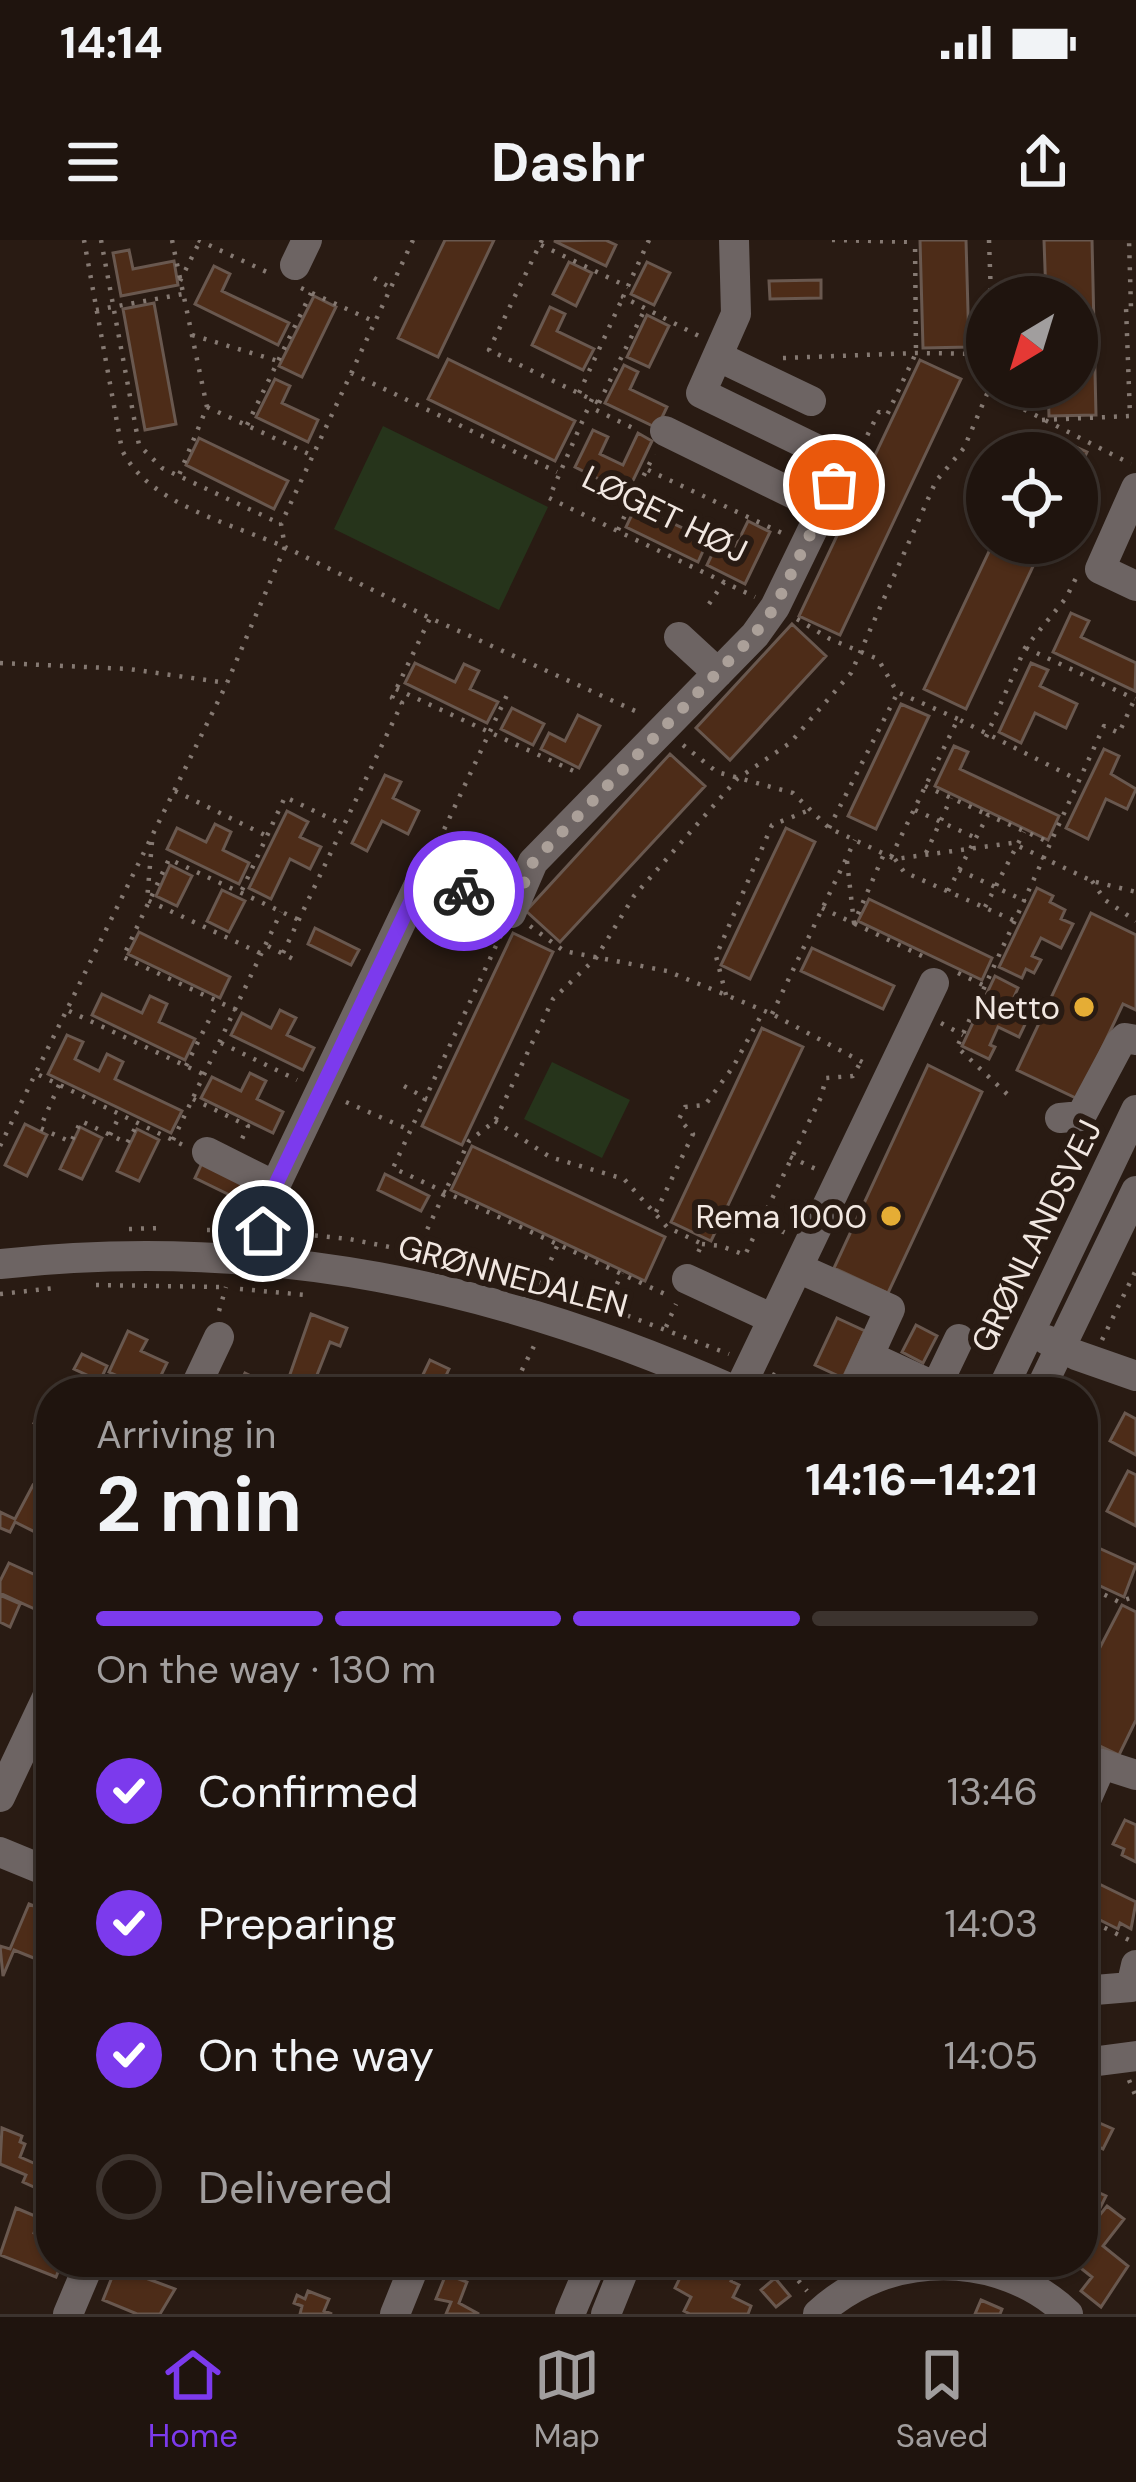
<!DOCTYPE html>
<html lang="en">
<head>
<meta charset="utf-8">
<style>
  body { margin:0; font-family:"DM Sans",sans-serif; background:#271d17; color:#f1f3f6; height:100vh; display:flex; flex-direction:column; font-size:45px; white-space:nowrap }
  * { box-sizing:border-box; margin:0 }
  p { font-size:39px; color:#a19e9e }
  .icon { flex:none; width:66px; height:66px; fill:none; stroke:currentColor; stroke-width:2; stroke-linecap:round; stroke-linejoin:round }
  .map { position:relative; flex:1; overflow:hidden }
  .details { position:absolute; left:36px; top:1137px; width:1062px; height:900px; display:flex; flex-direction:column; background:#1f140e; border-radius:48px; box-shadow:0 3px 9px #0004,0 0 0 3px #3c332e }
  .details>* { flex:none }
  .needle { width:78px; rotate:218deg }
  .controls { position:absolute; left:966px; top:36px; display:grid; gap:24px }
  .controls a { display:grid; place-items:center; width:132px; height:132px; border-radius:50%; background:#1f140e; box-shadow:0 3px 9px #0004,0 0 0 3px #3c332e; font-size:60px }
  .pin { position:absolute; display:grid; place-items:center; width:102px; height:102px; color:#fff; margin:-51px; border:6px solid #fff; border-radius:50%; box-shadow:0 3px 12px #0007 }
  .courier { position:absolute; display:grid; place-items:center; width:120px; height:120px; margin:-60px; border:9px solid #7c3aed; border-radius:50%; background:#fff; color:#222; box-shadow:0 3px 15px #0007 }
  .overview em { font-style:normal; font-weight:700 }
  .overview div { display:flex; flex-direction:column-reverse }
  .overview { display:flex; align-items:center; justify-content:space-between; height:204px; padding:0 60px }
  h1 { font-size:78px; font-weight:700; line-height:90px }
  .bar { display:grid; grid-template-columns:repeat(4,1fr); gap:18px 12px; align-content:center; height:144px; padding:0 60px }
  .bar i { height:15px; border-radius:9px; background:#3c332e }
  .bar .selected { background:#7c3aed }
  .bar p { grid-column:span 4 }
  ol { padding:0 60px; list-style:none }
  li { display:flex; align-items:center; gap:36px; height:132px }
  li p { margin-inline-start:auto }
  li .icon { padding:12px; border-radius:50%; background:#7c3aed; color:#fff; stroke-width:4 }
  li:last-child { color:#a19e9e }
  li i { width:66px; height:66px; border:6px solid #3c332e; border-radius:50% }
  .status { display:flex; justify-content:space-between; align-items:center; height:84px; padding:0 60px; background:#1f140e; direction:ltr }
  .status svg { height:33px; fill:currentColor }
  header { display:flex; justify-content:space-between; align-items:center; height:156px; padding:0 60px; background:#1f140e; font-size:54px; font-weight:700 }
  .menu { display:flex; justify-content:space-around; align-items:center; height:168px; border-top:3px solid #3c332e; background:#1f140e; font-size:33px; color:#a19e9e }
  .menu a { display:grid; justify-items:center; gap:6px }
  .menu .selected { color:#7c3aed }
  .map>svg:first-child { display:block }
</style>
</head>
<body>
<div class="status"><b>14:14</b><svg viewBox="0 0 49 12"><path d="M0 12V9h3v3zM5 12V6h3v6zM10 12V3h3v9zM15 12V0h3v12zM26 1h20v11H26zM47 4h2v5h-2z"/></svg></div>
<header><svg class="icon" aria-label="menu" viewBox="0 0 24 24"><path d="M4 6h16M4 12h16M4 18h16"/></svg>Dashr<svg class="icon" aria-label="share" viewBox="0 0 24 24"><path d="M12 15V3M7 8l5-5 5 5M5 13v7h14v-7"/></svg></header>
<div class="map">
<svg width="1136" height="2074" viewBox="0 0 1136 2074">
  <rect width="100%" height="100%" fill="#291b13"/>
  <path fill="#26341b" d="M383,186L548,267L499,370L334,289Z
    M552,822L630,860L602,918L524,879Z"/>
  <path fill="#4d2c18" stroke="#69584f" stroke-width="3" d="M445,0H494L438,117L398,98Z
    M605,0L616,5L606,26L554,1Z
    M920,0H966L969,107L923,108Z
    M1044,0H1092L1096,175L1049,176L1048,147H1077V57H1046Z
    M129,10L133,29L174,21L178,45L121,56L113,13Z
    M569,22L592,33L576,66L553,54Z
    M647,22L670,33L654,65L631,54Z
    M214,26L230,34L222,51L289,83L278,105L195,64Z
    M821,40V58L770,59L769,41Z
    M314,56L336,67L302,137L279,126Z
    M154,63L176,184L145,190L123,69Z
    M550,67L565,74L557,91L594,109L583,130L532,105Z
    M647,75L669,86L649,127L627,117Z
    M448,119L575,181L555,221L428,159Z
    M920,120L961,139L840,395L799,376Z
    M624,125L638,132L630,149L667,167L657,188L605,163Z
    M275,139L290,146L282,163L318,180L308,202L256,177Z
    M593,190L608,197L600,214L623,225L638,193L652,201L627,253L575,227Z
    M1045,193L1087,212L1077,233V213H1035Z
    M199,198L288,241L274,269L186,225Z
    M636,266L708,300L698,322L626,287Z
    M748,281L770,292L745,344L707,325L714,310L730,318Z
    M993,303H1044L966,469L924,449Z
    M1071,373L1089,381L1081,397L1136,423L1135,451L1053,412Z
    M792,384L826,416L730,520L696,488Z
    M415,423L455,442L464,424L479,431L470,449L498,462L487,483L405,443Z
    M1031,423L1048,430L1040,446L1077,464L1066,488L1035,473L1021,503L999,492Z
    M901,464L929,476L876,589L848,576Z
    M512,468L544,484L533,505L501,489Z
    M578,475L600,486L579,528L541,509L549,493L565,501Z
    M954,506L968,512L960,529L1059,576L1048,600L935,546Z
    M1104,509L1119,516L1111,534L1136,549L1127,569L1106,559L1088,599L1066,588Z
    M670,514L705,546L560,702L526,671Z
    M385,535L401,542L393,558L419,571L408,594L382,581L367,611L352,603Z
    M287,571L308,582L300,597L321,607L310,629L290,619L271,659L249,648Z
    M215,584L231,592L223,610L249,623L239,644L167,609L177,588L206,602Z
    M786,588L815,602L750,739L721,725Z
    M170,625L192,636L177,666L156,656Z
    M1037,648L1053,656L1050,662L1065,670L1061,679L1073,684L1061,708L1041,698L1032,716L1041,720L1034,733L1026,729L1022,738L999,727Z
    M222,650L245,661L229,692L207,681Z
    M869,659L992,718L982,740L858,681Z
    M1091,673L1136,695V770L1123,764L1078,859L1017,830Z
    M315,688L359,710L351,725L308,704Z
    M139,692L230,737L220,758L128,714Z
    M513,693L553,712L462,905L422,886Z
    M812,708L894,746L883,769L801,731Z
    M995,736L1018,748L1011,764L1030,774L1019,797L998,787L990,805L995,807L989,819L962,806Z
    M102,754L142,773L150,756L167,764L159,782L195,799L185,820L92,775Z
    M280,770L296,778L287,795L314,808L303,830L231,795L242,773L271,788Z
    M762,788L803,807L711,1001L671,982Z
    M67,795L83,802L75,819L99,831L107,814L123,822L115,839L182,871L171,893L48,834Z
    M928,825L982,852L888,1053L834,1028Z
    M250,833L266,841L257,859L283,872L273,893L201,858L212,837L241,851Z
    M25,884L47,895L27,936L5,925Z
    M80,887L102,898L82,939L60,929Z
    M137,889L159,900L139,941L117,931Z
    M472,906L665,997L645,1041L451,950Z
    M202,923L247,945L240,960L195,938Z
    M385,934L429,956L421,971L378,950Z
    M311,1074L347,1088L340,1106L330,1102L317,1135L326,1139L321,1152L288,1140Z
    M837,1078L865,1091L843,1138L815,1125Z
    M916,1085L937,1096L923,1123L902,1112Z
    M128,1091L147,1100L141,1111L167,1123L153,1152L109,1132Z
    M82,1114L107,1126L100,1141L74,1129Z
    M430,1120L449,1129L444,1140L469,1152H399L406,1137L419,1143Z
    M245,1133L272,1146L269,1152H236Z
    M47,1156L51,1158V1191L34,1183Z
    M1125,1173L1136,1179V1215L1110,1201Z
    M1128,1231L1136,1235V1286L1107,1271Z
    M33,1245L51,1254V1300L15,1282L10,1292L0,1288V1272L15,1279Z
    M1092,1305L1136,1325L1124,1357L1083,1338V1323Z
    M9,1323L38,1336L43,1326L51,1330L50,1376L0,1353V1341Z
    M0,1355L20,1364L10,1387L0,1382Z
    M1122,1365L1136,1372V1480L1119,1515L1083,1498V1440Z
    M51,1563V1599L37,1593Z
    M1125,1580L1136,1585V1622L1122,1615L1124,1609L1113,1604Z
    M1093,1641L1136,1662L1131,1689L1120,1683L1118,1689L1092,1676L1094,1671L1083,1665V1661Z
    M29,1664L51,1673L44,1699L51,1702V1725L14,1710L3,1736L0,1706L10,1709Z
    M1095,1881L1113,1889L1103,1909L1097,1906L1088,1926L1083,1923V1882L1092,1887Z
    M2,1888L22,1896L20,1902L25,1904L20,1917L36,1924L45,1900L51,1903V1934L42,1930L34,1947L23,1942L26,1935L0,1924Z
    M45,1942L51,1945V1967L37,1962Z
    M1091,1949L1106,1956L1100,1968L1085,1961Z
    M1107,1966L1124,1979L1103,2006L1128,2026L1101,2067L1081,2051L1092,2037L1073,2022H1083V1990L1086,1992Z
    M16,1968L40,1978L34,1993L51,2000V2022H62L56,2037L0,2015Z
    M332,2022H368L362,2038L330,2026Z
    M711,2022L739,2026L731,2041L739,2045L733,2057L751,2066L748,2074H690L684,2071L691,2057L675,2048L686,2025L705,2035Z
    M116,2027L175,2049L160,2074H137L103,2060Z
    M446,2034L467,2042L459,2063L479,2074H446L451,2062L436,2059Z
    M775,2038L790,2056L776,2067L761,2050Z
    M308,2051L329,2059L324,2071L332,2074H300L302,2066L294,2063L297,2055L305,2059Z
    M981,2060L1002,2069L1000,2074H975Z"/>
  <g fill="none" stroke-linecap="round" stroke-linejoin="round">
    <path stroke="#857972" stroke-width="4.5" stroke-dasharray="3 9" stroke-linecap="butt" d="M101,0L139,205L162,228L281,284
      M172,0L207,167L179,235
      M198,0L269,33
      M413,0L281,284L285,307L430,378L642,474
      M542,0L489,110L599,163L596,170L639,191
      M649,0L623,57L699,96
      M832,0L915,2
      M989,0L991,57
      M541,5L628,47
      M374,38L391,48
      M180,41L199,3
      M301,48L373,81
      M96,70L183,54
      M192,95L278,121
      M783,118L916,113L987,114
      M351,133L557,232
      M579,153L623,57
      M992,153L1131,224
      M592,159L549,258L755,357
      M599,163L644,71
      M207,167L311,215
      M1042,180L1130,176L1126,67L1131,68L1129,0
      M247,185L311,53
      M862,206L879,172L887,175L916,113L915,0
      M648,230L784,294
      M618,290L654,214
      M709,364L724,342
      M797,379L830,399L878,419L897,452L958,479
      M1026,408L1135,459
      M0,423L129,429L227,443
      M396,449L580,534
      M986,497L1025,408L1066,358L1077,336
      M683,505L717,532L793,553L829,588L895,619L1012,603L1092,641L1136,652
      M925,546L988,575
      M175,551L267,596
      M915,570L976,598
      M829,588L897,454
      M152,602L147,660L262,714
      M434,611L507,455
      M926,613L951,558
      M891,617L958,479L1078,540
      M895,619L904,632L1015,681
      M847,621L854,683L884,614
      M959,630L1025,661
      M1092,641L1105,660L1136,681
      M242,650L285,557L344,585
      M948,651L988,575L1051,603
      M985,667L1024,592
      M822,668L926,718
      M530,686L564,711L667,731L726,755L772,774L866,824
      M501,695L393,928L667,1055
      M268,706L295,720
      M283,713L402,463L392,458L430,378
      M958,733L985,746
      M726,755L716,716L772,585L807,571
      M236,770L123,717L169,619L299,680
      M69,771L205,835
      M772,774L855,600
      M941,783L963,795
      M221,803L297,840
      M186,826L218,762
      M39,835L185,906
      M59,845L40,888L71,902L81,881L127,903L138,883
      M404,846L427,859
      M1007,854L957,807L1104,486L1119,493L1136,456
      M193,859L248,886L241,901
      M346,862L412,891
      M495,881L550,917L624,939L667,987L702,1004L697,1015
      M110,895L120,875
      M173,900L281,672
      M0,906L227,443L285,307C232,284 148,264 122,210L84,0
      M790,917L818,930
      M656,972L693,894L679,879L685,867L705,865L733,827L763,772
      M760,981L788,994
      M129,989L160,988
      M207,990H238
      M291,993L349,999L507,1030L729,1114
      M702,1004L721,1006L745,1015L821,857L826,838L853,836L860,823
      M417,1011L469,901L495,881L553,759L596,718L634,656L737,539L790,503L851,433L936,241L964,208L990,147
      M541,1042L558,1004
      M96,1045L222,1047
      M240,1049L306,1055
      M0,1054L55,1048
      M607,1066L622,1033
      M219,1071L226,1047
      M666,1087L676,1064
      M1102,1100L1136,1030
      M772,1134L810,1152
      M511,1152L536,1102
      M1083,1344L1119,1362L1136,1356
      M1083,1677L1131,1701
      M1129,1840L1136,1857
      M783,2022L807,2051"/>
    <path stroke="#6d6463" stroke-width="30" d="M295,25L307,0
      M719,117L811,161
      M665,191L806,260
      M1136,248L1100,329L1136,346
      M679,397L718,433
      M1060,878L1081,876L1120,803L1125,798L1136,800
      M207,912L275,946
      M261,1019L263,991L275,946L425,632L511,673L533,622L755,395L775,367L845,223L701,153L736,74L734,0
      M0,1024C264,995 498,1045 738,1152
      M798,1028L890,1069L852,1152
      M687,1039L773,1079
      M1047,1100L1076,1115L1136,1136
      M869,1116L936,1147L959,1099
      M193,1152L219,1097
      M738,1152L934,743
      M1001,1152L1136,870
      M1039,1152L1136,951
      M1083,1518L1136,1535
      M0,1557L51,1449
      M1083,1567L1101,1526
      M0,1612L51,1633
      M1083,1751L1131,1747L1136,1725
      M1083,1823L1136,1816
      M68,2074L90,2022
      M395,2074L416,2022
      M570,2074L592,2022
      M606,2074L627,2022
      M818,2074C887,2009 1000,2009 1068,2074"/>
  </g>
  <g fill="none" stroke-linecap="round" stroke-linejoin="round">
    <path stroke="#aba099" stroke-width="12" stroke-dasharray="0 21.6" d="M464,651L511,674L533,622L754,395L775,367L834,245"/>
    <path stroke="#7c3aed" stroke-width="15" d="M263,991L275,946L425,632L464,651"/>
  </g>
  <g fill="#e5ad35" stroke="#291b13" stroke-width="4.5">
    <circle cx="1084" cy="767" r="12"/>
    <circle cx="891" cy="976" r="12"/>
  </g>
  <g text-anchor="middle" dominant-baseline="central" stroke-width="12" stroke-linejoin="round" paint-order="stroke">
    <g font-size="33" fill="#f1e7e1" stroke="#291b13">
      <text transform="translate(665 274) rotate(26)">LØGET HØJ</text>
      <text transform="translate(1036 996) rotate(-64)">GRØNLANDSVEJ</text>
      <text transform="translate(513 1036) rotate(15)">GRØNNEDALEN</text>
    </g>
    <g font-size="33" fill="#f1e7e1" stroke="#291b13" text-anchor="end">
      <text x="1060" y="767">Netto</text>
      <text x="867" y="976">Rema 1000</text>
    </g>
  </g>
</svg>
<div class="controls">
<a><svg class="needle" viewBox="-14 -14 28 28"><path d="M0-13l5 13h-10z" fill="#e53935"/><path d="M0 13l5-13h-10z" fill="#a19e9e"/></svg></a>
<a><svg class="icon" aria-label="locate" viewBox="0 0 24 24"><circle cx="12" cy="12" r="6"/><path d="M12 2v4M12 18v4M2 12h4M18 12h4"/></svg></a>
</div>
<div class="pin" style="left:834px;top:245px;background:#ea580c"><svg class="icon" aria-label="bag" viewBox="0 0 24 24"><path d="M5 8h14l-1 12H6zM9 8a3 3 0 0 1 6 0"/></svg></div>
<div class="pin" style="left:263px;top:991px;background:#1f2937"><svg class="icon" aria-label="home" viewBox="0 0 24 24"><path d="M3 11l9-7 9 7M6 9v11h12V9"/></svg></div>
<div class="courier" style="left:464px;top:651px"><svg class="icon" aria-label="bike" viewBox="0 0 24 24"><circle cx="6" cy="16" r="4"/><circle cx="18" cy="16" r="4"/><path d="M6 16l4-8h5l3 8M10 8l3 8H6M13 5h3"/></svg></div>
<section class="details">
<div class="overview"><div><h1>2 min</h1><p>Arriving in</p></div><em>14:16–14:21</em></div>
<div class="bar"><i class="selected"></i><i class="selected"></i><i class="selected"></i><i></i><p>On the way · 130 m</p></div>
<ol>
<li><svg class="icon" aria-label="check" viewBox="0 0 24 24"><path d="M5 12l5 5 9-10"/></svg>Confirmed<p>13:46</p></li>
<li><svg class="icon" aria-label="check" viewBox="0 0 24 24"><path d="M5 12l5 5 9-10"/></svg>Preparing<p>14:03</p></li>
<li><svg class="icon" aria-label="check" viewBox="0 0 24 24"><path d="M5 12l5 5 9-10"/></svg>On the way<p>14:05</p></li>
<li><i></i>Delivered</li>
</ol>
</section>
</div>
<nav class="menu">
<a class="selected"><svg class="icon" aria-label="home" viewBox="0 0 24 24"><path d="M3 11l9-7 9 7M6 9v11h12V9"/></svg>Home</a>
<a><svg class="icon" aria-label="map" viewBox="0 0 24 24"><path d="M3 6l6-2 6 2 6-2v14l-6 2-6-2-6 2zM9 4v14M15 6v14"/></svg>Map</a>
<a><svg class="icon" aria-label="saved" viewBox="0 0 24 24"><path d="M7 4h10v16l-5-4-5 4z"/></svg>Saved</a>
</nav>
</body>
</html>
